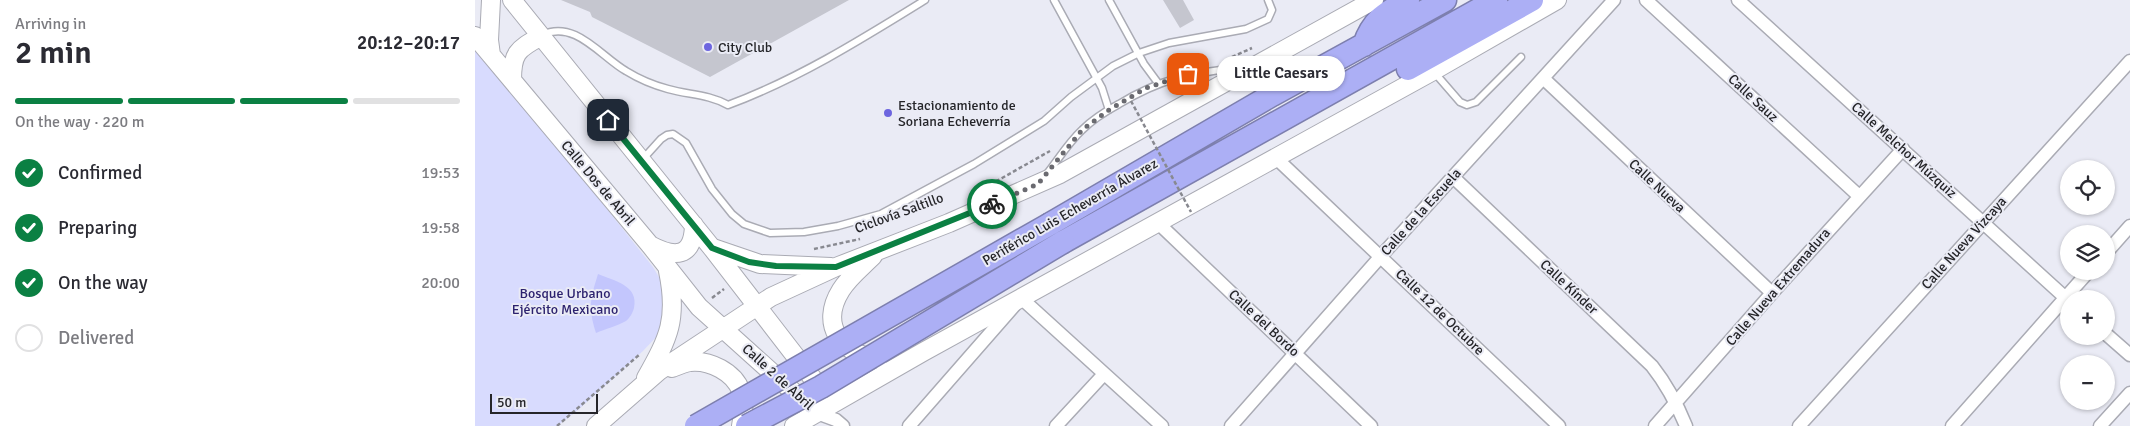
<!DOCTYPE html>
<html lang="en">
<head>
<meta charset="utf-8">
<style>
  body { margin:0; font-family:Signika,sans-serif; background:#f2f2f3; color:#2b2b33; height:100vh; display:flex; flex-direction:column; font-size:19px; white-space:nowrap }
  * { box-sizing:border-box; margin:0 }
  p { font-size:16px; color:#7c7c81 }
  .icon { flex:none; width:28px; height:28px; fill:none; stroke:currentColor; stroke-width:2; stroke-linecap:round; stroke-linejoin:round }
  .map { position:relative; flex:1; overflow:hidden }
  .sheet { display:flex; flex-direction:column; background:#fff; width:475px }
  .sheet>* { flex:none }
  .controls { position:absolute; left:1585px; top:160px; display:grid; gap:10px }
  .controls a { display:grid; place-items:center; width:55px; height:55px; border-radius:50%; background:#fff; box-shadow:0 1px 4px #0004; font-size:25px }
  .scale { position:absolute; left:15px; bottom:12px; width:108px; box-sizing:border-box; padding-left:5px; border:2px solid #252529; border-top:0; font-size:14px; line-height:18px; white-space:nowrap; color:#252529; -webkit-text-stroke:4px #eaebf5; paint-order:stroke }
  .pin { position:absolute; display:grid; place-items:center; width:42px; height:42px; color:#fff; margin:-21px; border-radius:10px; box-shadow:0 2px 8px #0006 }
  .courier { position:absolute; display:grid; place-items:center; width:50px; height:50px; margin:-25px; border:4px solid #0b8043; border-radius:50%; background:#fff; color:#222; box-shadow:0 1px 6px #0007 }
  .bubble { position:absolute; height:35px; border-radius:18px; background:#fff; box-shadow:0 1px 4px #0004; font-size:16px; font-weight:600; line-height:35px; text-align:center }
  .head em { font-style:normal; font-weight:600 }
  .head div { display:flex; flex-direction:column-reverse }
  .head { display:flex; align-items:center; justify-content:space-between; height:85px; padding:0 15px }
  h1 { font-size:32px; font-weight:600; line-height:38px }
  .bar { display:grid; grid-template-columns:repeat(4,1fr); gap:8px 5px; align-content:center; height:60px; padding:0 15px }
  .bar i { height:6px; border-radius:4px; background:#e1e1e2 }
  .bar .selected { background:#0b8043 }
  .bar p { grid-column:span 4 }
  ol { padding:0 15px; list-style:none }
  li { display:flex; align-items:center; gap:15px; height:55px }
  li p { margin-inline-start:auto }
  li .icon { padding:5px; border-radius:50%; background:#0b8043; color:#fff; stroke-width:4 }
  li:last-child { color:#7c7c81 }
  li i { width:28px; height:28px; border:2px solid #e1e1e2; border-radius:50% }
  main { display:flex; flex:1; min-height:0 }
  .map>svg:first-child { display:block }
</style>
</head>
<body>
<main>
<section class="sheet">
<div class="head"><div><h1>2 min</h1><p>Arriving in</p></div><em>20:12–20:17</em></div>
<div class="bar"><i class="selected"></i><i class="selected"></i><i class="selected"></i><i></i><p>On the way · 220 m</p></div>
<ol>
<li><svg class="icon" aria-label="check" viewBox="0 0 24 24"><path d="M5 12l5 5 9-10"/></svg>Confirmed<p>19:53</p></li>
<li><svg class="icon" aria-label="check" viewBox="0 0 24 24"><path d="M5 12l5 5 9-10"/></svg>Preparing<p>19:58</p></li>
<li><svg class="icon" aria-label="check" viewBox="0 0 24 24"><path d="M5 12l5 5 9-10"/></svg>On the way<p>20:00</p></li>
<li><i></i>Delivered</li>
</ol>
</section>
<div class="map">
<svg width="1655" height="426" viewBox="0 0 1655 426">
  <rect width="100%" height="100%" fill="#eaebf5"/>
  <path fill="#d8dbfe" d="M0,43L178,267L188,284L192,296L185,333L168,351L103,410L82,426H0Z"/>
  <path fill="#c3c6fd" d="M123,274C139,281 164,285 159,308C158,312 155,318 151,321C142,326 130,329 121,333C113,307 115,300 123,274Z"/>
  <path fill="#c5c6cf" d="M86,0H374L235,77L117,17L115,12Z
    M688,0H708L719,20L705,28Z"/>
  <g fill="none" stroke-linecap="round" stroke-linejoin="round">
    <g stroke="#aaabb4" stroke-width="9">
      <path id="lane" d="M579,0L627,88L634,110
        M634,0L669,64L683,83
        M67,35C100,19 126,57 151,71C164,79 178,85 193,89C214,95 233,94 253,105C323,79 387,39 450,0
        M959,72L985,102L992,105L1001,102L1046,57
        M167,160L186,139L192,135L198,134L211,143L237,189L257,214L269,224L295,233L329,232L363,226L406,214L499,164L569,121L596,97L638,66L664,53L694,43L771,29L793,19L797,10L793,0
        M571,175C583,160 593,143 607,130C617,120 631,111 644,104C689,77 715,74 766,67"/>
    </g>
    <g stroke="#aaabb4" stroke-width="15">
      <path id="street" d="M1171,0L1384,196
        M1263,0L1594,301
        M1068,78L1297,293
        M801,158L1084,426
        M978,177L1177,366C1192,385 1202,404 1211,426
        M682,222L896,426
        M1631,253L1655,226
        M1631,334L1655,355
        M342,413L361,420L368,426
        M434,426L546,298L687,426
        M581,426L629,374
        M756,426L906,256L1139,0
        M1180,426L1297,293L1428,149
        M1324,426L1655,61
        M1477,426L1614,271
        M1625,426L1655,393"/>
    </g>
    <g stroke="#aaabb4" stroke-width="20">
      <path id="secondary" d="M37,0L237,248L352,397
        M0,36L175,245L224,307L334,406
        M16,55L14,40L16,0
        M37,80C37,54 42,49 65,37
        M175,245C200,258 218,258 219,225
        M238,248L285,264L356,267
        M398,256C387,267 374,277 366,290C344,325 366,354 403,359
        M197,368C202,366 209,363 215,362C235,360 259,372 266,391C270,403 268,414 266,426
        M171,378C194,337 203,319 193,271
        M121,426L184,371L296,297L361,267L474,223L585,174L899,0
        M319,426L448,352L958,71L1082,0"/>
    </g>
    <g stroke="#7d7fae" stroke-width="25">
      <path id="highway" d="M889,45C898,19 911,13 933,0
        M933,69L1057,0
        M575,224L797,95L970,0
        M588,242L1021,0"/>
    </g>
    <path stroke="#888990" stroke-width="2.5" stroke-dasharray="4 2.5" stroke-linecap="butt" d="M757,57L777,48
      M504,191L575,151
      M339,249L385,239
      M237,298L249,289
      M82,426L164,355"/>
    <use href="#lane" stroke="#fff" stroke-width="6"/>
    <use href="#street" stroke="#fff" stroke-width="12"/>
    <use href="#secondary" stroke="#fff" stroke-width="18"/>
    <use href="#highway" stroke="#acaff5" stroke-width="22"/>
    <g stroke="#7d7fae" stroke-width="25" stroke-linecap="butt">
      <path id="highway-bridge" d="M221,426L575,224
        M272,426L346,387L588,242"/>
    </g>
    <path stroke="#888990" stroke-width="2.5" stroke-dasharray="4 2.5" stroke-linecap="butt" d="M656,101L716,212"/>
    <use href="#highway-bridge" stroke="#acaff5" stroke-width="22"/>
  </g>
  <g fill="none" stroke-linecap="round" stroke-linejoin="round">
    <path stroke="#6a6a70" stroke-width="5" stroke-dasharray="0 9" d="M517,204L563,184L607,130L634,110L671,88L713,74"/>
    <path stroke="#0b8043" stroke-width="6" d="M133,120L237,248L274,262L301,266L361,267L517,204"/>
  </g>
  <g fill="#6d65df" stroke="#eaebf5" stroke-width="2">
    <circle cx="233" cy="47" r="5"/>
    <circle cx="413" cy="113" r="5"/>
  </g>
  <g text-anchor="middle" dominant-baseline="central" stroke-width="4" stroke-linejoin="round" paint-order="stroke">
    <g font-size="14" fill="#252529" stroke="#eaebf5" text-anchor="start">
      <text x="243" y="47">City Club</text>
      <text x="423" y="105">Estacionamiento de<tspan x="423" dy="16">Soriana Echeverría</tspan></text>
    </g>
    <g font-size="14" fill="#252529" stroke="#eaebf5">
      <text transform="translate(1278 98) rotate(43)">Calle Sauz</text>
      <text transform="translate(1429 150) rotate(42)">Calle Melchor Múzquiz</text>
      <text transform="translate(123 183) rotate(50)">Calle Dos de Abril</text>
      <text transform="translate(1182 186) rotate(43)">Calle Nueva</text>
      <text transform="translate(595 212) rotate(-30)">Periférico Luis Echeverría Álvarez</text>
      <text transform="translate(946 212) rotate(-48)">Calle de la Escuela</text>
      <text transform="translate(424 213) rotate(-20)">Ciclovía Saltillo</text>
      <text transform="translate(1489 243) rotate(-48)">Calle Nueva Vizcaya</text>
      <text transform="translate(1094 287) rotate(43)">Calle Kínder</text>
      <text transform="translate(1303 287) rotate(-49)">Calle Nueva Extremadura</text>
      <text transform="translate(965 312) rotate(44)">Calle 12 de Octubre</text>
      <text transform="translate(789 323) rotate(43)">Calle del Bordo</text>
      <text transform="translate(303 377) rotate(42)">Calle 2 de Abril</text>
    </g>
    <g font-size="14" fill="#2c226e" stroke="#eaebf5">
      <text x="90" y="293">Bosque Urbano<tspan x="90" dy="16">Ejército Mexicano</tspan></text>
    </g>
  </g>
</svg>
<div class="controls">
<a><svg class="icon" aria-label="locate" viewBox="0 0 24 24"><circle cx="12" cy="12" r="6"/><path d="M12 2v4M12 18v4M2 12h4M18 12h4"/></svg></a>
<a><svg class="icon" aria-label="layers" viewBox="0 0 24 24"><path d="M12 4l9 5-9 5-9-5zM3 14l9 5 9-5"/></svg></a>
<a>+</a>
<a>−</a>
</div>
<div class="scale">50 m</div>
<div class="pin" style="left:713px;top:74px;background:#ea580c"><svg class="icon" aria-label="bag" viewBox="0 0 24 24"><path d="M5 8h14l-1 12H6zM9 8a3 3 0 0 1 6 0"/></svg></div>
<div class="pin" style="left:133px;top:120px;background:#1f2937"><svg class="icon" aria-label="home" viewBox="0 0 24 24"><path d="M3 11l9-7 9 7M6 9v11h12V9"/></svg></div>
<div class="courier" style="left:517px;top:204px"><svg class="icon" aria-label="bike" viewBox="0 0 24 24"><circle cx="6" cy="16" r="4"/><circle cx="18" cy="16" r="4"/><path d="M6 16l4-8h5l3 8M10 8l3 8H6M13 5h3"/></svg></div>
<div class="bubble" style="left:742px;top:56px;width:128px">Little Caesars</div>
</div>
</main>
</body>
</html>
